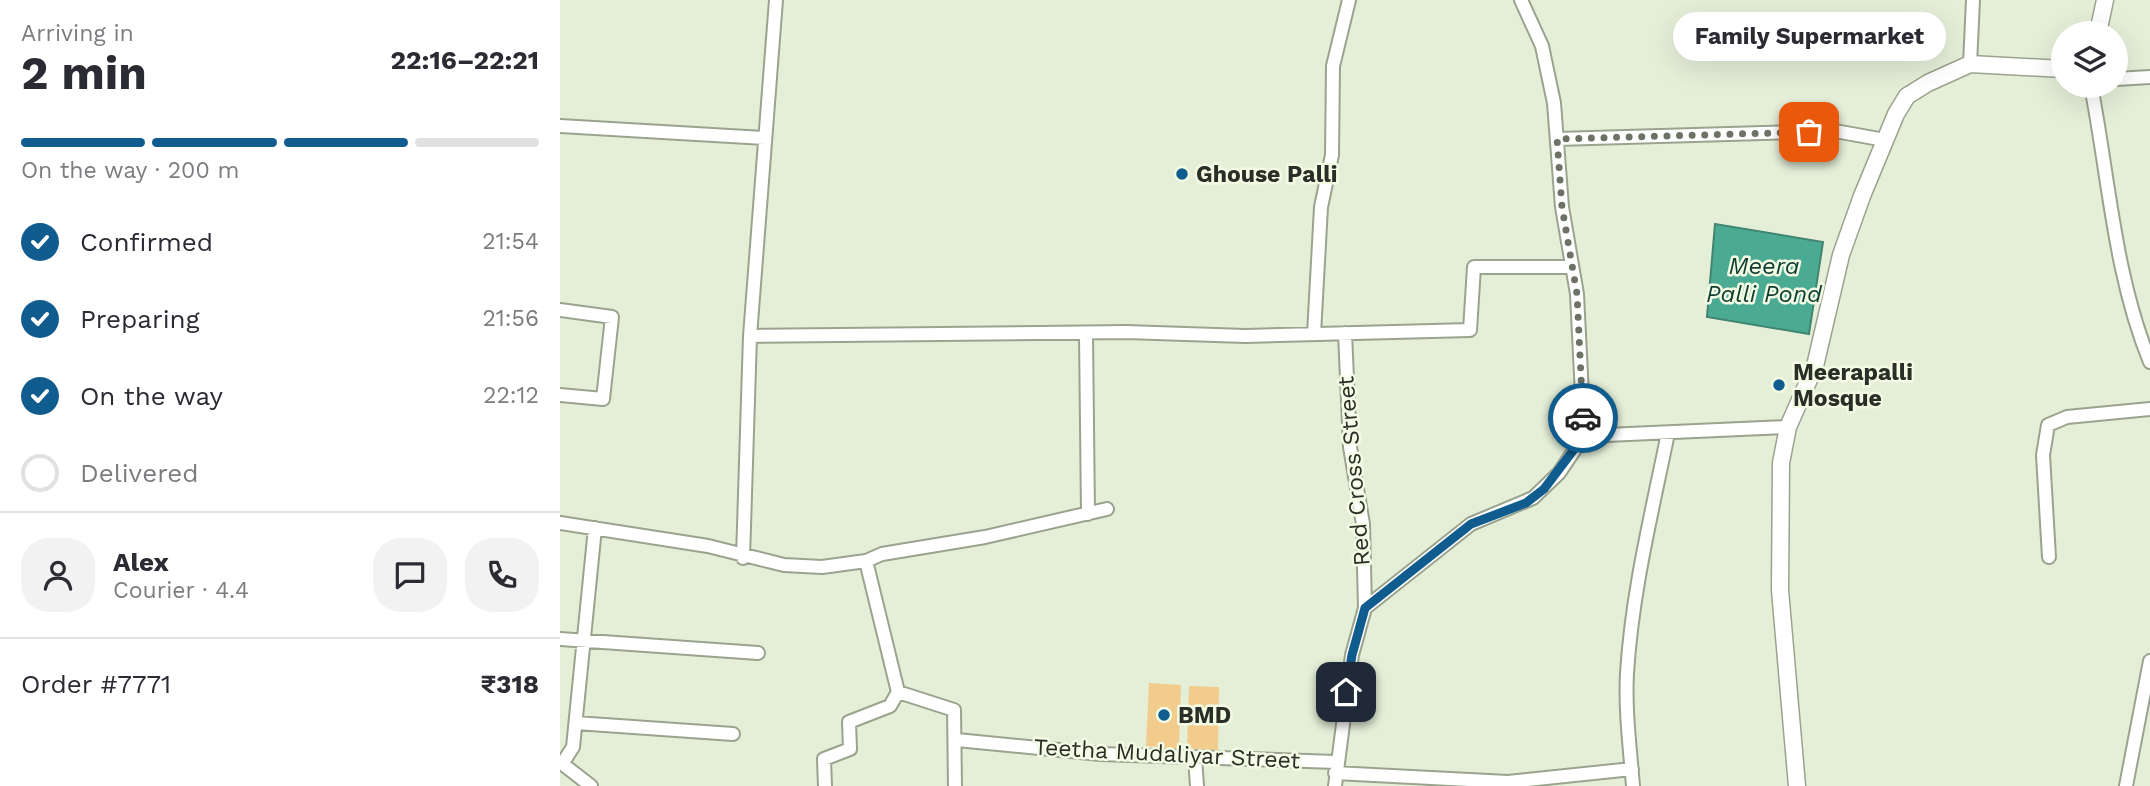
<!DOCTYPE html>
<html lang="en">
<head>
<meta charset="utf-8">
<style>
  body { margin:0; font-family:"Work Sans",sans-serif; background:#f2f2f3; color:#2b2b33; height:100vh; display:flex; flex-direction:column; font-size:26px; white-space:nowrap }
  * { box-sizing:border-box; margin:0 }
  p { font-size:23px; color:#7c7c81 }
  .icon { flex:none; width:38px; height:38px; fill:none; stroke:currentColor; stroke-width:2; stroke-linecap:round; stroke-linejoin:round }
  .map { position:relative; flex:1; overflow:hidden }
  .side { display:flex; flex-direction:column; background:#fff; width:560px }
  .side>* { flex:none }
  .controls { position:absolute; left:1491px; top:21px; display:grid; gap:14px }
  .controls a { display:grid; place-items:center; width:77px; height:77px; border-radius:50%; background:#fff; box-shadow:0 7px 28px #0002; font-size:35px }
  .pin { position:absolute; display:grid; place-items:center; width:60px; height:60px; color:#fff; margin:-30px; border-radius:14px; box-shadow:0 4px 10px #0006 }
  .courier { position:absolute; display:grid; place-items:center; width:70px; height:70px; margin:-35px; border:5px solid #105c8f; border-radius:50%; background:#fff; color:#222; box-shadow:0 2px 9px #0007 }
  .bubble { position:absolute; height:49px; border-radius:24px; background:#fff; box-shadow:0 7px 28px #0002; font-size:23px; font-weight:700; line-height:49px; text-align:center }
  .summary em { font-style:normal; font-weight:700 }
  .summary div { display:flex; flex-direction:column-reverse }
  .summary { display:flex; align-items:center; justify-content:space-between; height:119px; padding:0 21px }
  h1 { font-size:46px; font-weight:700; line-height:52px }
  .bar { display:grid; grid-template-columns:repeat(4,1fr); gap:10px 7px; align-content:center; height:84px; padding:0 21px }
  .bar i { height:9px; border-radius:5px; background:#e1e1e2 }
  .bar .current { background:#105c8f }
  .bar p { grid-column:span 4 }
  .line { display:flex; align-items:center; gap:18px; padding:0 21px; border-top:2px solid #e1e1e2 }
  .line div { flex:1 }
  .round { display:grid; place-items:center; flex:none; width:74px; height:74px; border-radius:28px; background:#f2f2f3 }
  ol { padding:0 21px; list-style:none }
  li { display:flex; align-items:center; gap:21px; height:77px }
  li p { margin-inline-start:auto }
  li .icon { padding:7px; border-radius:50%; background:#105c8f; color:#fff; stroke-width:4 }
  li:last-child { color:#7c7c81 }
  li i { width:38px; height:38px; border:4px solid #e1e1e2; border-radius:50% }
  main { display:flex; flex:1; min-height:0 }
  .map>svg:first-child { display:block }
</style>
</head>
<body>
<main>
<section class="side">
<div class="summary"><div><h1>2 min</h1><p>Arriving in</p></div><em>22:16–22:21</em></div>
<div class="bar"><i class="current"></i><i class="current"></i><i class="current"></i><i></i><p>On the way · 200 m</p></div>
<ol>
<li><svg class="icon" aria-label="check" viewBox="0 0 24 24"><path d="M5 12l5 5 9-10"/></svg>Confirmed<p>21:54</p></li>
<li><svg class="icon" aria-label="check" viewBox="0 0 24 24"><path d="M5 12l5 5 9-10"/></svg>Preparing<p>21:56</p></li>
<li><svg class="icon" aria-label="check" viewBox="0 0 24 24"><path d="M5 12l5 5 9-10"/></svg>On the way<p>22:12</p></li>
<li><i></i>Delivered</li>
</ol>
<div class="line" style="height:126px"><a class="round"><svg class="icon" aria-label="person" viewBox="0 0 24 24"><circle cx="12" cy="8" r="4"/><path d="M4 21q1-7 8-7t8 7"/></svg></a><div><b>Alex</b><p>Courier · 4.4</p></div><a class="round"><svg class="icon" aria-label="chat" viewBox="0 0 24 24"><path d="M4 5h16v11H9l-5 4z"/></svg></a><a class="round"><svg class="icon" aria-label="phone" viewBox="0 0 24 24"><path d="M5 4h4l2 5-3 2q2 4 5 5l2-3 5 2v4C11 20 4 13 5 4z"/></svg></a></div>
<div class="line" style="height:91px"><div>Order #7771</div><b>₹318</b></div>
</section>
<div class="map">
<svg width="1590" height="786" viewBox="0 0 1590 786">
  <rect width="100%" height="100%" fill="#e5efd8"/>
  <path fill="#f1cc8d" d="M589,683L621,685L619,749L586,746Z
    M629,686L659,687L658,751L627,748Z"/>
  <path fill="#4baa92" stroke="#418572" stroke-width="2" d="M1155,224L1263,242L1249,334L1147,317Z"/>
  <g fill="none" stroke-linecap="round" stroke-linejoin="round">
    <g stroke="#9aa38e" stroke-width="16">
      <path id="minor" d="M1410,64L1413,0
        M1556,79L1590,77
        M1531,86C1549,178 1554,274 1590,362
        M0,126L205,138
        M997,139L1275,131L1325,140
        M0,310L52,317L43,399L0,395
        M754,334L761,207L772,155L773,66L789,0
        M526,335L528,514
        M190,336L566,332L685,336L910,330L914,267H1012
        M1024,436L1228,427
        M0,523L148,546L224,565L262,567L306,561L322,554L425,537L547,509
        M1489,557L1483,455L1488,425L1507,417L1590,409
        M183,558L190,336L216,0
        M306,561L338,692
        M805,608L911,524L973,498L999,473L1024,436L1017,294L1002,207L994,103L982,46L961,0
        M0,639L198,653
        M16,723L173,734
        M397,740L540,754L776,762
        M635,758L637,786
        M0,762L31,786
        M2,764L13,747L35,528
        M775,773L948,782L1072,769
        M265,786L264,759L290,749L289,722L330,706L338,692L394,710L395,786
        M775,786L792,655L805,608L803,524L790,447L785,333
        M1073,786C1070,748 1065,711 1067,673C1072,592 1092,512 1108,433
        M1566,786L1590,661"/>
    </g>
    <g stroke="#9aa38e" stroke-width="19">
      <path id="tertiary" d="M1538,33L1545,0
        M1237,786L1220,590L1221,463L1228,427L1255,366L1281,255L1302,196L1336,114L1347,96L1368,83L1410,64L1503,69"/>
    </g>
    <use href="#minor" stroke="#fff" stroke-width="12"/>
    <use href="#tertiary" stroke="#fff" stroke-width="16"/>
  </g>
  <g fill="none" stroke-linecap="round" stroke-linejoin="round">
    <path stroke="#6c7264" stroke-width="7" stroke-dasharray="0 12.6" d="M1023,418L1017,294L1002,207L997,139L1249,132"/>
    <path stroke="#105c8f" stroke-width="9" d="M786,692L792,655L805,608L911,524L966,503L984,489L1024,436L1023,418"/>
  </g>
  <g fill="#105c8f" stroke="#f2fce5" stroke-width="2.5">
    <circle cx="622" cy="174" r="7"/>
    <circle cx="1219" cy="385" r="7"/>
    <circle cx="604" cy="715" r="7"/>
  </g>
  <g text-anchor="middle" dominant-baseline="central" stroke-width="5" stroke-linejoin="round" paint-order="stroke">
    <g font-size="23" font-weight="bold" fill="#2b2e26" stroke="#f2fce5" text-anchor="start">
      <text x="636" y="174">Ghouse Palli</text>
      <text x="1233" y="372">Meerapalli<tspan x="1233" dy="26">Mosque</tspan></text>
      <text x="618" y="715">BMD</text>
    </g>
    <g font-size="23" fill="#2b2e26" stroke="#f2fce5">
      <text transform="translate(794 471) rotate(-95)">Red Cross Street</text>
      <text transform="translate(607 754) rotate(3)">Teetha Mudaliyar Street</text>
    </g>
    <g font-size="24" font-style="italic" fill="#103c31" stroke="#f2fce5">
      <text x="1204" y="266">Meera<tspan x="1204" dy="28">Palli Pond</tspan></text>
    </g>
  </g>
</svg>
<div class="controls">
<a><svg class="icon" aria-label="layers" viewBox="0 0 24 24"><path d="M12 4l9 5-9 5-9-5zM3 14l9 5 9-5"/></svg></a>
</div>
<div class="pin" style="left:1249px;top:132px;background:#ea580c"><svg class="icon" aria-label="bag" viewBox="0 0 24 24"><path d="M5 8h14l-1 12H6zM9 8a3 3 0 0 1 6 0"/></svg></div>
<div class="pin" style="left:786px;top:692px;background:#1f2937"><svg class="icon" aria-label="home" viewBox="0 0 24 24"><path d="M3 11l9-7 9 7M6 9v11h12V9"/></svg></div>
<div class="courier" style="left:1023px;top:418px"><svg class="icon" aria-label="car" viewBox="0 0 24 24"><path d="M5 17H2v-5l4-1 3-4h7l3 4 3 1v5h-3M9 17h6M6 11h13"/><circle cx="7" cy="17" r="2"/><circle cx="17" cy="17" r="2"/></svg></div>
<div class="bubble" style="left:1113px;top:12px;width:273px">Family Supermarket</div>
</div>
</main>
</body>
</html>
